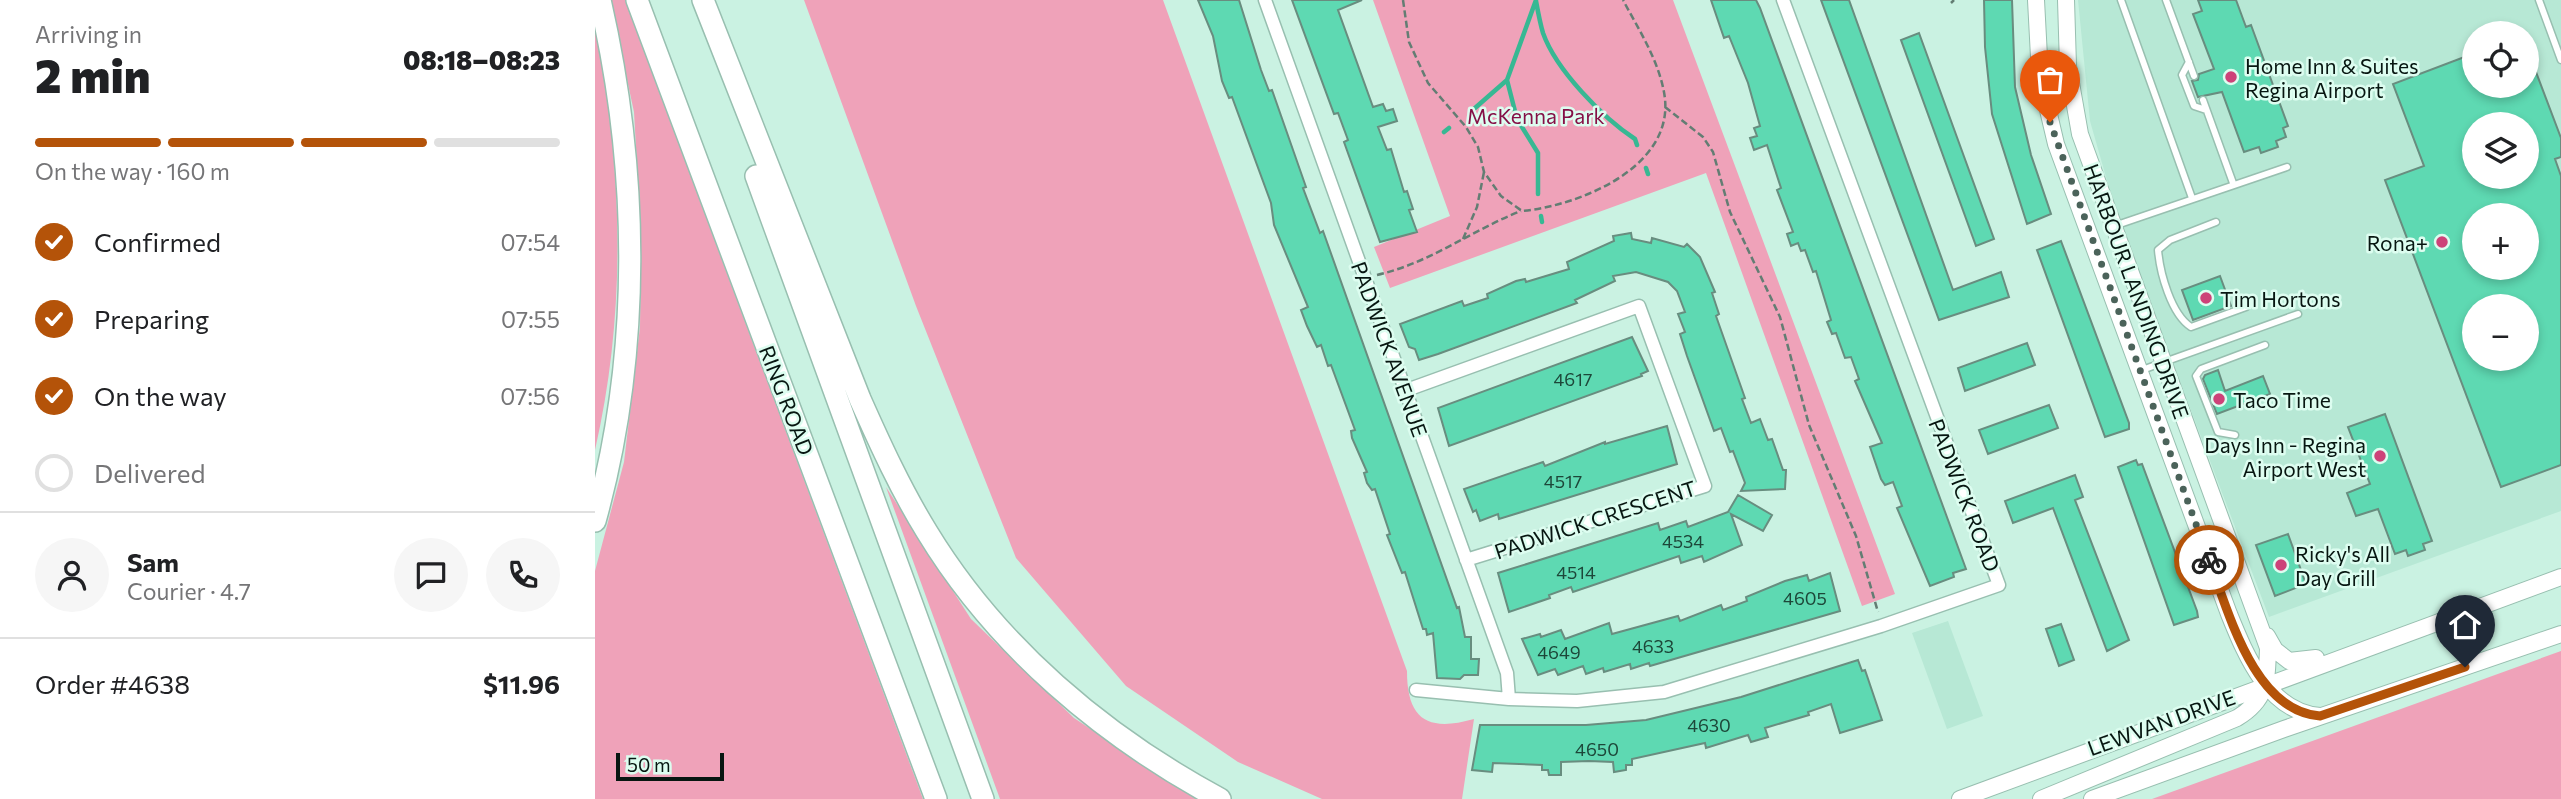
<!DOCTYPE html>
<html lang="en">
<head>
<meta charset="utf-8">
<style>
  body { margin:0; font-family:Commissioner,sans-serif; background:#f6f6f6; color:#202124; height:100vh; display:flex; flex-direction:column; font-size:26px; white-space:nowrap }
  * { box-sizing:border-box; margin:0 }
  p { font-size:23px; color:#757577 }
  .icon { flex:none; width:38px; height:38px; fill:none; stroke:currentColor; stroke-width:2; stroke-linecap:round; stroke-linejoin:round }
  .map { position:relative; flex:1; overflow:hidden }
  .panel { display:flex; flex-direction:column; background:#fff; width:595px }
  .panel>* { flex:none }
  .controls { position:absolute; left:1867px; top:21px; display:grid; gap:14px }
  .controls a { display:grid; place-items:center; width:77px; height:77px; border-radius:50%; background:#fff; box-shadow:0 4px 10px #0003; font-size:35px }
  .scale { position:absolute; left:21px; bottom:18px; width:108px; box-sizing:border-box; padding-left:7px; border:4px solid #071611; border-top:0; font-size:19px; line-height:24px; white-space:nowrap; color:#071611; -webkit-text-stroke:5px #ddfdf0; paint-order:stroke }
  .pin { position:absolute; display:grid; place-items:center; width:60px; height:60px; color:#fff; margin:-72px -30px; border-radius:50% 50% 50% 0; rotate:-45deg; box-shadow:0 0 7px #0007 }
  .pin .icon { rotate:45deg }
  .courier { position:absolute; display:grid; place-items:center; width:70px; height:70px; margin:-35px; border:5px solid #b45309; border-radius:50%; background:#fff; color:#222; box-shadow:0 2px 9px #0007 }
  .head em { font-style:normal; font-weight:800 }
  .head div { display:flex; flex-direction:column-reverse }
  .head { display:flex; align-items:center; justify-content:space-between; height:119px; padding:0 35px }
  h1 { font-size:46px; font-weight:800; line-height:52px }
  .bar { display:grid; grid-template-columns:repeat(4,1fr); gap:10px 7px; align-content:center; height:84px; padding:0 35px }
  .bar i { height:9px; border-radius:5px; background:#e0e0e0 }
  .bar .active { background:#b45309 }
  .bar p { grid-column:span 4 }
  .line { display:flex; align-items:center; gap:18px; padding:0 35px; border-top:2px solid #e0e0e0 }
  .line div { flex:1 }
  .round { display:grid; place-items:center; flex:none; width:74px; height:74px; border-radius:37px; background:#f6f6f6 }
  ol { padding:0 35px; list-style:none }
  li { display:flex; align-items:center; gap:21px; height:77px }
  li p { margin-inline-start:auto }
  li .icon { padding:7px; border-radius:50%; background:#b45309; color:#fff; stroke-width:4 }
  li:last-child { color:#757577 }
  li i { width:38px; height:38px; border:4px solid #e0e0e0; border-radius:50% }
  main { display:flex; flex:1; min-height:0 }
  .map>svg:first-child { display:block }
</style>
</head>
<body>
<main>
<section class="panel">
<div class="head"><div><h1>2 min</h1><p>Arriving in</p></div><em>08:18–08:23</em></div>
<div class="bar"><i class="active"></i><i class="active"></i><i class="active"></i><i></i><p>On the way · 160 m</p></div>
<ol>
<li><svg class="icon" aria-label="check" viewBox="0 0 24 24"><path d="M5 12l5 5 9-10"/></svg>Confirmed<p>07:54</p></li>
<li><svg class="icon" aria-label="check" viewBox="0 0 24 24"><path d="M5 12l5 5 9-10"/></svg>Preparing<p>07:55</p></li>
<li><svg class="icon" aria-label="check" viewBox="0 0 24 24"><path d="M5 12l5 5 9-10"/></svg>On the way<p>07:56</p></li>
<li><i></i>Delivered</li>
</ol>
<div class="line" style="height:126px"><a class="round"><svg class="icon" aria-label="person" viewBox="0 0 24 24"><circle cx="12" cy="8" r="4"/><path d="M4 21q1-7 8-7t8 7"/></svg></a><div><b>Sam</b><p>Courier · 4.7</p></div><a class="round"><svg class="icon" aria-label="chat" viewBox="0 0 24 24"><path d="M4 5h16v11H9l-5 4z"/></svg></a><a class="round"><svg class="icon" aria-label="phone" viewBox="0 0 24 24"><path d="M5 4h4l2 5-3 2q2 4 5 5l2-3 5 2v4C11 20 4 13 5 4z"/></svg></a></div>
<div class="line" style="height:91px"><div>Order #4638</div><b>$11.96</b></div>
</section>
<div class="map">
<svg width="1966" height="799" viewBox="0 0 1966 799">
  <rect width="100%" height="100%" fill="#caf2e2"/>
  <path fill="#b7e8d5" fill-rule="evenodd" d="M1483,0H1966V511L1674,617L1521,212L1495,121ZM1880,33H1932V86H1880ZM1880,124H1932V177H1880ZM1880,215H1932V268H1880ZM1880,306H1932V359H1880Z
    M1353,621L1388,716L1352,729L1317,633Z"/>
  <path fill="#efa2b9" d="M15,0H30L328,799H0V571L29,462L45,327L46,237L39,112Z
    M209,0H568L812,671C812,720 833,732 879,719L867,799H727L643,762L531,686L421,558L321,306Z
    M778,0H1078L1300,594L1267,606L1111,173L795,288L779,247L855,216Z
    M0,25C28,164 32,311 0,450Z
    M291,487L376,619L479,718L601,799H405Z
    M1966,651V799H1557Z"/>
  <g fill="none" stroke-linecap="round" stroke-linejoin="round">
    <path stroke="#37b893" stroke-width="4.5" d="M941,0L912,80L922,119L943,153V194
      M941,1C943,12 945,23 948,33C961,70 1008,118 1040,139L1042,145
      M880,108L912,80
      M849,132L854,128
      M1051,168L1053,174
      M946,216L947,222"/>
  </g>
  <path fill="#5ed9b2" stroke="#688d7f" stroke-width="2" fill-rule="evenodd" d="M603,0H644L666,70L674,91L677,90L711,187L708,188L725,233L728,231L862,608L864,607L870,637H876V659H884L883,675H869L865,679L842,678L838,633L832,635L831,629H828L810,572L807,573L792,535L795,534L780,489L777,490L772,483L769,473L772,472L757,438L756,431L760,430L736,365L733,366L726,345L722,347L712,326L706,310L713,307L679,225L676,203L637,97L634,98L627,81L618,36Z
    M697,0H767L743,10L778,107L788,104L791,111L798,109L802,121L783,127L792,150L796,149L809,192L812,191L818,209L814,210L822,232L785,242L749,142L753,140L743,113L739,114Z
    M1116,0H1161L1165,8L1371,569L1358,573L1359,577L1335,586L1302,508L1307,506L1298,482L1290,485L1286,479L1275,447L1287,443L1260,381L1264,379L1256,357L1250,358L1241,333L1237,334L1232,322L1236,320L1221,271L1218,272L1210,250L1206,251L1203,243L1196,246L1192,234L1198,232L1182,190L1186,188L1172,145L1159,150L1155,138L1162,136L1159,128L1165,126L1153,83L1134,36L1129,38Z
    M1226,0H1254L1358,290L1406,272L1414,297L1344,320Z
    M1389,0H1417L1420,87L1436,155L1456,214L1432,224L1397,114L1390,47Z
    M1603,0H1641L1651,27L1656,25L1693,126L1688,128L1691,137L1681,141L1683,147L1666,153L1664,147L1649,152L1627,92L1603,97L1597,81L1603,80L1604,74L1619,69L1598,14L1607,11Z
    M1324,33L1399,239L1381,246L1306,40Z
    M1933,51L1966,138V157L1960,159L1966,176V465L1906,487L1790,180L1829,166L1798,84L1880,53V86H1932ZM1880,124H1932V177H1880ZM1880,215H1932V268H1880ZM1880,306H1932V359H1880Z
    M1036,233L1037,239L1056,243L1057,238L1089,247L1092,244L1105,257L1120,292L1117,293L1124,314L1121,316L1150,398L1147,399L1156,423L1165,419L1173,440L1177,439L1188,470H1191L1190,489L1146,491L1150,483L1138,451L1135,452L1126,428L1119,431L1092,356L1085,334L1090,332L1083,314L1090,312L1082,291L1073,282L1041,272L1018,276L1020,281L980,300L982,303L843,354L824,360L820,349L814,347L805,324L867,301L869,306L893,298L892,294L921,281L930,279L931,282L974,269L972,262L1019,241L1018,236Z
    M1466,241L1534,423V429L1510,437L1442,250Z
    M1625,276L1636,306L1598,320L1587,290Z
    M1037,337L1053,371L1046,374L1047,376L854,446L843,408Z
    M1432,343L1440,365L1370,391L1363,368Z
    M1623,370L1630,391L1668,376L1675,394L1622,414L1608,379L1610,375Z
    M1454,405L1463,428L1393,454L1384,430Z
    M1790,414L1837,541L1828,544L1830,550L1813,556L1811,550L1800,554L1783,509L1761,516L1752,493L1775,484L1753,427Z
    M1072,426L1082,464L904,519L903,514L885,521L881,510L878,512L869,489L948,462L950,466L1010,442V444Z
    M1541,460L1543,465L1547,464L1602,611L1603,617L1579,625L1523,467Z
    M1480,475L1488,497L1480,500L1534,640L1512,651L1458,508L1418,523L1410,501Z
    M1143,495L1177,515L1168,531L1136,514L1147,545L1109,562L1107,556L1086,563L1084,556L978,592L976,587L954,595L955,598L914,612L903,573L1063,523L1065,530L1091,521L1093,527L1133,512Z
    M1693,534L1711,584L1680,596L1661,545Z
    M1235,573L1245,611L1055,666L1054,663L1036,669L1035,664L1009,672L1008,668L991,674L988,666L963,675L960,669L943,675L927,639L945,634L946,637L966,630L970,639L1014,623L1017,634L1083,616L1085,621L1126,605L1128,610L1152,601L1151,597L1190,581L1212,575L1214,581Z
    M1466,624L1479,660L1464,666L1451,629Z
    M1263,660L1267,671L1270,670L1287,720L1245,733L1236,704L1213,712L1214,715L1170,728L1173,737L1156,742L1153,735L1111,748L1110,743L1037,759V765H1031V770L1019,772L1018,762L994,761L966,762V775H954L953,770H947V765L898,763L897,772L877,770L885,725H991L1051,720L1146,697Z"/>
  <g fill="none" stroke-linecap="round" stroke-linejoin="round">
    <g stroke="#98bfb0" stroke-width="9">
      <path id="lane" d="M1526,0L1597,198
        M1571,0L1599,76
        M1944,0L1966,60
        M1594,62L1587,75L1599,106L1611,110
        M1608,100L1638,183
        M1621,222L1575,240L1563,250C1565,273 1576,314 1596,327L1651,307
        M1519,226L1692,167
        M1547,370L1703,314
        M1640,435L1623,432L1601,376L1606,369L1670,345"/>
    </g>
    <g stroke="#98bfb0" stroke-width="15">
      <path id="street" d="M670,0L912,673L914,699
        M809,391L1044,306L1110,486L871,560
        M821,690L914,699L982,701L1069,692L1286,626L1404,585L1188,0"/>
    </g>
    <g stroke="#98bfb0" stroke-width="18">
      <path id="secondary" d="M1441,0L1445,76L1461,144L1634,614C1651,656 1674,712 1725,716
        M1672,636L1680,650L1694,661L1721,658
        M1365,799L1966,577
        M1446,799L1642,718C1672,700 1672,681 1673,648L1485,134L1473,66L1471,0
        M1497,799L1689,729L1966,634"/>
    </g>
    <g stroke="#98bfb0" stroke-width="24">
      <path id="highway" d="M42,0L341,799
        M108,0L265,399C285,444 306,490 332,532C402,647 508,736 625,799
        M161,176L388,799
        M0,521C47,352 44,170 5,0"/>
    </g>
    <path stroke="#637d73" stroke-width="2.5" stroke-dasharray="7 3.5" stroke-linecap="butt" d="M808,0L814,42L833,83L871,127L883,147L889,172L906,196L927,211C982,206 1077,169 1070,99C1066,64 1044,30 1028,0
      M1356,3L1359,0
      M1070,107L1108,137L1118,152L1135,212L1185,317L1214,425L1261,536L1283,612
      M868,239L882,207L889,172
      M782,275C835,263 877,230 926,211"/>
    <use href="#lane" stroke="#fff" stroke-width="6"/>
    <use href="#street" stroke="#fff" stroke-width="12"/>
    <use href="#secondary" stroke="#fff" stroke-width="16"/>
    <use href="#highway" stroke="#fff" stroke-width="21"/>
  </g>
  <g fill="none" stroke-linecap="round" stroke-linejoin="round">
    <path stroke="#4b635a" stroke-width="7" stroke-dasharray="0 12.6" d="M1455,122L1614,560"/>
    <path stroke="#b45309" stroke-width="9" d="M1614,560C1634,613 1659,711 1725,716L1870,667"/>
  </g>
  <g fill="#cd4279" stroke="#ddfdf0" stroke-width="2.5">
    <circle cx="1636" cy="77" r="7"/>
    <circle cx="1847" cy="242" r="7"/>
    <circle cx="1611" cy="298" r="7"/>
    <circle cx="1624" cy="399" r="7"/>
    <circle cx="1785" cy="456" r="7"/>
    <circle cx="1686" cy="565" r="7"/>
  </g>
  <g text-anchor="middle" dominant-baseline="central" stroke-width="5" stroke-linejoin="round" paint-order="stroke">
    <g font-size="18" fill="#1d4739">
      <text x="978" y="379">4617</text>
      <text x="968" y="481">4517</text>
      <text x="1088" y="541">4534</text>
      <text x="981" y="572">4514</text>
      <text x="1210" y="598">4605</text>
      <text x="1058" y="646">4633</text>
      <text x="964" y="652">4649</text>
      <text x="1114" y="725">4630</text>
      <text x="1002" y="749">4650</text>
    </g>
    <g font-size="21" fill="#071611" stroke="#ddfdf0" text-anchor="start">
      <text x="1650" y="65">Home Inn &amp; Suites<tspan x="1650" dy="24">Regina Airport</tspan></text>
      <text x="1833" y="242" text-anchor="end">Rona+</text>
      <text x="1625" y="298">Tim Hortons</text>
      <text x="1638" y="399">Taco Time</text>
      <text x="1771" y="444" text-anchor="end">Days Inn - Regina<tspan x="1771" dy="24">Airport West</tspan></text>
      <text x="1700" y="553">Ricky's All<tspan x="1700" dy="24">Day Grill</tspan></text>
    </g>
    <g font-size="21" fill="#851046" stroke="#ddfdf0">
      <text x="941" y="115">McKenna Park</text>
    </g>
    <g font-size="21" fill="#071611" stroke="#ddfdf0">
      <text transform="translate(1542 291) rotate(70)">HARBOUR LANDING DRIVE</text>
      <text transform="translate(795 349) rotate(70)">PADWICK AVENUE</text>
      <text transform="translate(192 400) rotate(69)">RING ROAD</text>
      <text transform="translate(1370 495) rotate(69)">PADWICK ROAD</text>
      <text transform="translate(1000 519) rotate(-18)">PADWICK CRESCENT</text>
      <text transform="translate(1566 722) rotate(-20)">LEWVAN DRIVE</text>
    </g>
  </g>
</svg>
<div class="controls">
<a><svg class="icon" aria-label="locate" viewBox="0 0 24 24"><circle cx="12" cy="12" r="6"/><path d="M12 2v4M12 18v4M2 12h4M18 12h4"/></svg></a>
<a><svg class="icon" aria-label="layers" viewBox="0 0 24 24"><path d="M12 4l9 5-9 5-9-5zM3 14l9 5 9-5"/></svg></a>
<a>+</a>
<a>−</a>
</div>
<div class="scale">50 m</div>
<div class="pin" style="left:1455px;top:122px;background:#ea580c"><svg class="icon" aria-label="bag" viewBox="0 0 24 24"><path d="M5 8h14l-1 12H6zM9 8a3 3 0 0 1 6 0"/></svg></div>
<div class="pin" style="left:1870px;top:667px;background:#1f2937"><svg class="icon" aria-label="home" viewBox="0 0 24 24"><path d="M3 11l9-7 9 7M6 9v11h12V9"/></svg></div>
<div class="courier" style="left:1614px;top:560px"><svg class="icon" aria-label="bike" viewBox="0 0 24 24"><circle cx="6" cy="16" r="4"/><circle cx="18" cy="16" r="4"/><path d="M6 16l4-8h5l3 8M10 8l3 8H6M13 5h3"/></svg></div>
</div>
</main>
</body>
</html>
